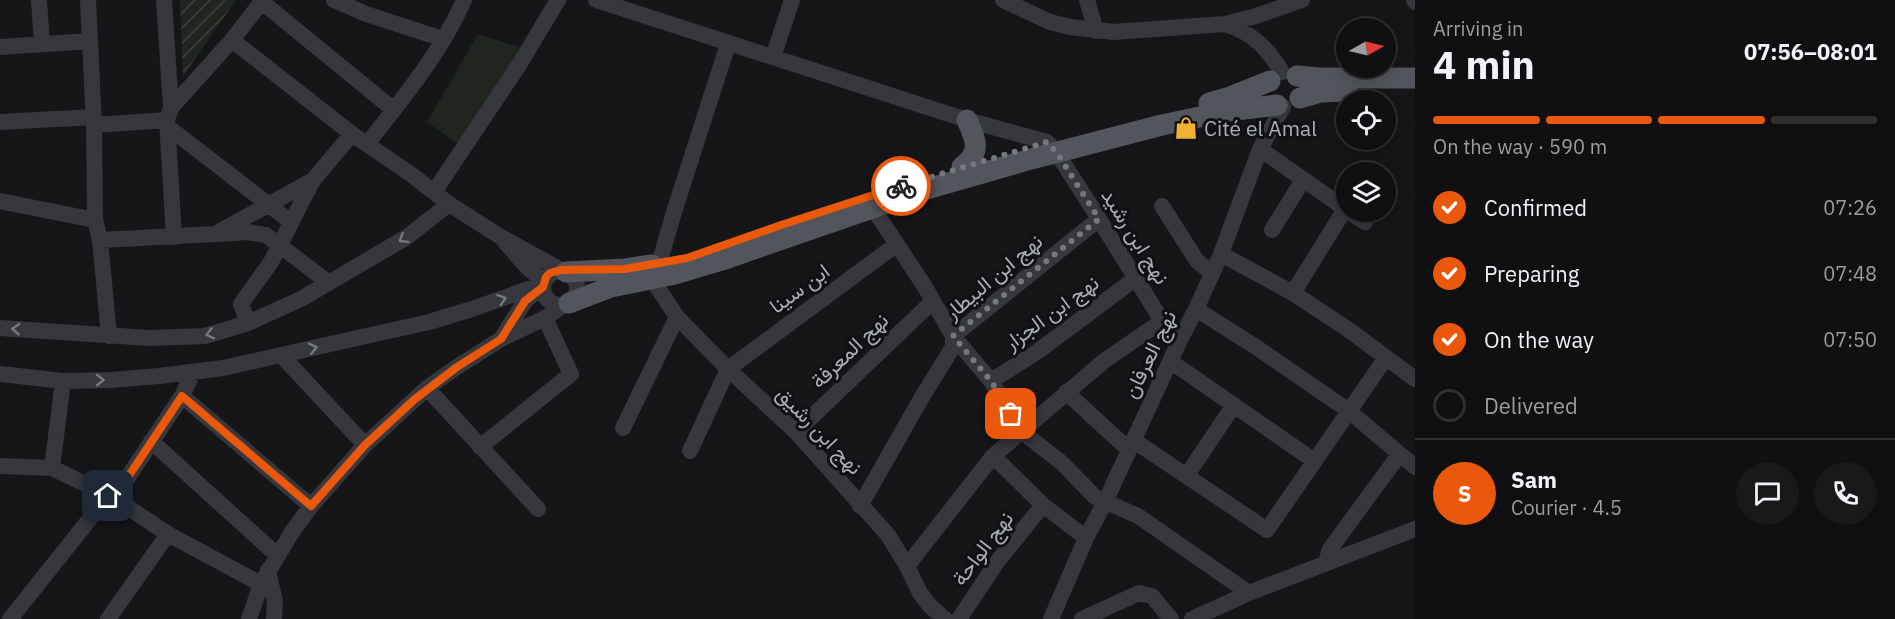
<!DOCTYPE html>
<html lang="en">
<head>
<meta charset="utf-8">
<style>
  body { margin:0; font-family:"IBM Plex Sans",Vazirmatn,sans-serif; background:#19191b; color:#f1f3f6; height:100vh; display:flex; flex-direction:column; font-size:22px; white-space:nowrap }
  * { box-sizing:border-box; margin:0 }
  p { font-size:20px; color:#9c9d9f }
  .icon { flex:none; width:33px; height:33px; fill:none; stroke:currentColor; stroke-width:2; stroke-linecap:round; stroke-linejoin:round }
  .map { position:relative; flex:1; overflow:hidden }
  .panel { display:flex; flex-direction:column; background:#101012; width:480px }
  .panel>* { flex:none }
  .needle { width:39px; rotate:82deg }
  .tools { position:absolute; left:1336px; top:18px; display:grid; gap:12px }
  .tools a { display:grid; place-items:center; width:60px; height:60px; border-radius:50%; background:#101012; box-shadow:0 3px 15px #0003,0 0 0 2px #303032; font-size:30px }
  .pin { position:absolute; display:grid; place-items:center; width:51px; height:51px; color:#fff; margin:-26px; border-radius:12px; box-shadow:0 3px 9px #0006 }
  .courier { position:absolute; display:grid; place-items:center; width:60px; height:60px; margin:-30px; border:4px solid #ea580c; border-radius:50%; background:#fff; color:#222; box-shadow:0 2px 8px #0007 }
  .summary em { font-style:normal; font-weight:800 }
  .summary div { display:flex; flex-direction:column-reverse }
  .summary { display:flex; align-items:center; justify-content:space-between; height:102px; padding:0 18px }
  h1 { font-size:39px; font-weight:800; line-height:45px }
  .bar { display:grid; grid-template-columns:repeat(4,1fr); gap:9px 6px; align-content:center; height:72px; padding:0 18px }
  .bar i { height:8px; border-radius:4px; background:#303032 }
  .bar .on { background:#ea580c }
  .bar p { grid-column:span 4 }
  .line { display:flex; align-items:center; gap:15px; padding:0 18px; border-top:2px solid #303032 }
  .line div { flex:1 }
  .round { display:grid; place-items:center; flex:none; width:63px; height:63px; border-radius:32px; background:#19191b }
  ol { padding:0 18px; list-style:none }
  li { display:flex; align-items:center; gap:18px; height:66px }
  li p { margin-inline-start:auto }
  li .icon { padding:6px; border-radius:50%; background:#ea580c; color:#fff; stroke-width:4 }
  li:last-child { color:#9c9d9f }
  li i { width:33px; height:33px; border:3px solid #303032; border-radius:50% }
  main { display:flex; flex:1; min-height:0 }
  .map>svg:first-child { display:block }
</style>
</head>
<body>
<main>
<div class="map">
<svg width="1415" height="619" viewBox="0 0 1415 619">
  <defs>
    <pattern id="garden-furrows" width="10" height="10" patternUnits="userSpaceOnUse" patternTransform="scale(1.5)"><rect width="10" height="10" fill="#1e261f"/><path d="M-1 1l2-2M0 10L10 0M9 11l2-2" fill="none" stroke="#3c433d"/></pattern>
  </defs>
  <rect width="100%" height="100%" fill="#161618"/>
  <path fill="#1e261f" d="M478,34L522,48L458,144L427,122Z"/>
  <path fill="url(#garden-furrows)" d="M180,0H236L183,76Z"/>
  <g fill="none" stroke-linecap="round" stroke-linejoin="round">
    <path stroke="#37383d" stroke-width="16" d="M39,0L42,44
      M88,0L94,125L95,220L100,240L109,336
      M164,0L171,108
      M334,0L366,14L443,39
      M596,0L967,120L1047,142L1057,153L1099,219L1162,321L1179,342
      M1003,0L1050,22L1070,27L1114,32L1225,24C1253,33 1267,48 1282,72
      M1087,0L1096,31
      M1414,0L1415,2
      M262,2L394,110
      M1225,24L1256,16L1302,0
      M232,40L352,134L412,175L449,204L501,237L561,270
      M0,47L90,41
      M773,57L792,0
      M0,122L94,117
      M94,125L167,120
      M168,127L291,222
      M367,144C402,99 441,53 464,0
      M1260,149L1347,210
      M434,192L519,65L558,0
      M0,201L95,220
      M1162,206L1197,261L1212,273
      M873,208L925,287L953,336L991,381L1021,431L1062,463L1095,497L1138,516L1249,593
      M1349,212L1365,222
      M1272,230L1303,180
      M218,234L247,232L266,235L329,283
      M174,237L167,120L171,108L232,40L263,0
      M100,240L215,234L313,180L352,134
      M505,242L526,266L544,282
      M1221,254L1293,293L1349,330L1415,379
      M659,264L674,212L728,44
      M543 288a17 17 0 1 1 34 0a17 17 0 1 1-34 0Z
      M652,279L677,317L728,369L796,432L888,535L907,566L920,593L930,606L945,619
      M1293,293L1345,209
      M1196,309L1256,347L1349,411L1415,467
      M248,323L241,304L271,262L313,180
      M0,328L150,338L205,336L248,323L301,299L407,237L449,204
      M501,339L525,301L539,289
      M281,355L365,445
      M1170,361L1313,460
      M0,374L63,381L111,380L159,376L223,368L429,322L472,309L543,284
      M991,381L1037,352L1136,278
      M427,388L538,509
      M1066,392L1128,449
      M182,396L311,506
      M623,428L677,317
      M796,432L933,301
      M1133,440L1267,530L1385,359
      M151,441L277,555
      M480,447L571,374L545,318
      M690,451L728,369L897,244
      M993,456L1043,505L1086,538
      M0,466L52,468L114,498L168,534L261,584
      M52,468L63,381
      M1187,475L1234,405
      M114,498L182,396L193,372
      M860,506L922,397L953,347V336L1099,219
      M1326,562L1330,549L1399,455
      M907,566L993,456L1104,361L1162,321
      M268,570L275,602L274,619
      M10,619L108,496
      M108,619L168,534
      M249,619L261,584L292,532L311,506L365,445L427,388L457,367L501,339L545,318L564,305
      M959,619L997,562L1043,505
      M1051,619L1086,538L1105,502L1179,342L1196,309L1221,254L1260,149L1283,107
      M1082,619L1139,593L1152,596L1171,619
      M1192,619L1249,593L1415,529"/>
    <path stroke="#53555c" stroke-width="21" d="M1297,76L1318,78H1415
      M1300,98L1321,92L1347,91
      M1209,103L1230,97L1270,81
      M962,167C982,152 976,140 967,120
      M566,272L625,269L652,265
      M569,303L611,287L675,274L722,260L927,189L1031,159L1162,125L1228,111L1277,105"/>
  </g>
  <defs><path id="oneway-chevron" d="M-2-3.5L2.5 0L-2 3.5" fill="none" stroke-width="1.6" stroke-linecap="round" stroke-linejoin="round" transform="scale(1.5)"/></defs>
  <g stroke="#757881">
    <use href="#oneway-chevron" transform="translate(403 239) rotate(148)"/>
    <use href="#oneway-chevron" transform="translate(502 299) rotate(-19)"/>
    <use href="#oneway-chevron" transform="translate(16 329) rotate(-176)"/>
    <use href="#oneway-chevron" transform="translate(210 334) rotate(166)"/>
    <use href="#oneway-chevron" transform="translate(313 348) rotate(-13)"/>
    <use href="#oneway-chevron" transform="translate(100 380) rotate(-1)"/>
  </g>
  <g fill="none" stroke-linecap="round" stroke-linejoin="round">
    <path stroke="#757880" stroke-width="6" stroke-dasharray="0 10.8" d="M901,186L1047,142L1057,153L1099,219L953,336L991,381L1011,414"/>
    <path stroke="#ea580c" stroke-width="8" d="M108,496L114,498L182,396L311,506L365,445L415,399L457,367L501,339L525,301L543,287L546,277L550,273L561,270L625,269L687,258L781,225L901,186"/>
  </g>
  <defs>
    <g id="shop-bare" transform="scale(1.8)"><path d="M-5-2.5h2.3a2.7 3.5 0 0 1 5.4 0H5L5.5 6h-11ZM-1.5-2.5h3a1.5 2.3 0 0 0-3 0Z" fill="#f2b134" stroke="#111113" stroke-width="2.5" paint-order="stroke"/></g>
  </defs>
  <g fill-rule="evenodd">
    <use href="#shop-bare" x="1186" y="128"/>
  </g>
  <g text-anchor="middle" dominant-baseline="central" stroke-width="6" stroke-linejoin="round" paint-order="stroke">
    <g font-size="21" fill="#a8adb8" stroke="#111113" text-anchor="start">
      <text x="1204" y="128">Cité el Amal</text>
    </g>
    <g font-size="21" fill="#a8adb8" stroke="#111113">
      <text transform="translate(1136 236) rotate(58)">نهج ابن رشيد</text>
      <text transform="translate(993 276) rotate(-40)">نهج ابن البيطار</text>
      <text transform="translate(799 288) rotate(-36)">ابن سينا</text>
      <text transform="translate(1051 312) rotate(-36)">نهج ابن الجزار</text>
      <text transform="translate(849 350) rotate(-44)">نهج المعرفة</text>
      <text transform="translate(1149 354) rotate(-64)">نهج العرفان</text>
      <text transform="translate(820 430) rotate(46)">نهج ابن رشيق</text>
      <text transform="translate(982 548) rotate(-53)">نهج الواحة</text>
    </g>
  </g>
</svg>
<div class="tools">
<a><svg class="needle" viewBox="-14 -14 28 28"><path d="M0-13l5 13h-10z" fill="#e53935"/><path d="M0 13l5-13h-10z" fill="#9c9d9f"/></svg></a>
<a><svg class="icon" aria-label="locate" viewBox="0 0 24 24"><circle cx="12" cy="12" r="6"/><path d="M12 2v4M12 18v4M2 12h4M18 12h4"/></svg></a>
<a><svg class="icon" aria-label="layers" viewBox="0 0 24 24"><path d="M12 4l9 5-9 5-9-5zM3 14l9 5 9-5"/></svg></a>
</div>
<div class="pin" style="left:1011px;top:414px;background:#ea580c"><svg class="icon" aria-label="bag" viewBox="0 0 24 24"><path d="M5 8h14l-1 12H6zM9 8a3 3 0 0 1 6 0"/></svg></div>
<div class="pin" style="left:108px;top:496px;background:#1f2937"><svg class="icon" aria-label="home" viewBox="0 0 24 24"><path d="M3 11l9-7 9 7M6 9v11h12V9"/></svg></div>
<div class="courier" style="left:901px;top:186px"><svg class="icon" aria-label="bike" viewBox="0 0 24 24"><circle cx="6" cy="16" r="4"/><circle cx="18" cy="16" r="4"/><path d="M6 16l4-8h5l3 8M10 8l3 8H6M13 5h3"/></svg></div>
</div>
<section class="panel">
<div class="summary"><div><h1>4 min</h1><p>Arriving in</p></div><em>07:56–08:01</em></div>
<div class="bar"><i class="on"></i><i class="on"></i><i class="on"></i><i></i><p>On the way · 590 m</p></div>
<ol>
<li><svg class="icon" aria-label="check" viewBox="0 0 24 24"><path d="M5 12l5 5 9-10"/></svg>Confirmed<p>07:26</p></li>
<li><svg class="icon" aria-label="check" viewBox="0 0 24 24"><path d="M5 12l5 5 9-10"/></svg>Preparing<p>07:48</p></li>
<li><svg class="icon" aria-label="check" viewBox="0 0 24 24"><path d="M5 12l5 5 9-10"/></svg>On the way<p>07:50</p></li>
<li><i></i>Delivered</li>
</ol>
<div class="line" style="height:108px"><b class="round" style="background:#ea580c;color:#fff">S</b><div><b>Sam</b><p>Courier · 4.5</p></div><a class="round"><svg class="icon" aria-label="chat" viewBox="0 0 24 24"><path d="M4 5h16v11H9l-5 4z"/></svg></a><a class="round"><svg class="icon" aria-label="phone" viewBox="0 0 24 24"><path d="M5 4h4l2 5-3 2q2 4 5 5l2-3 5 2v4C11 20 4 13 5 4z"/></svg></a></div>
</section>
</main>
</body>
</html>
